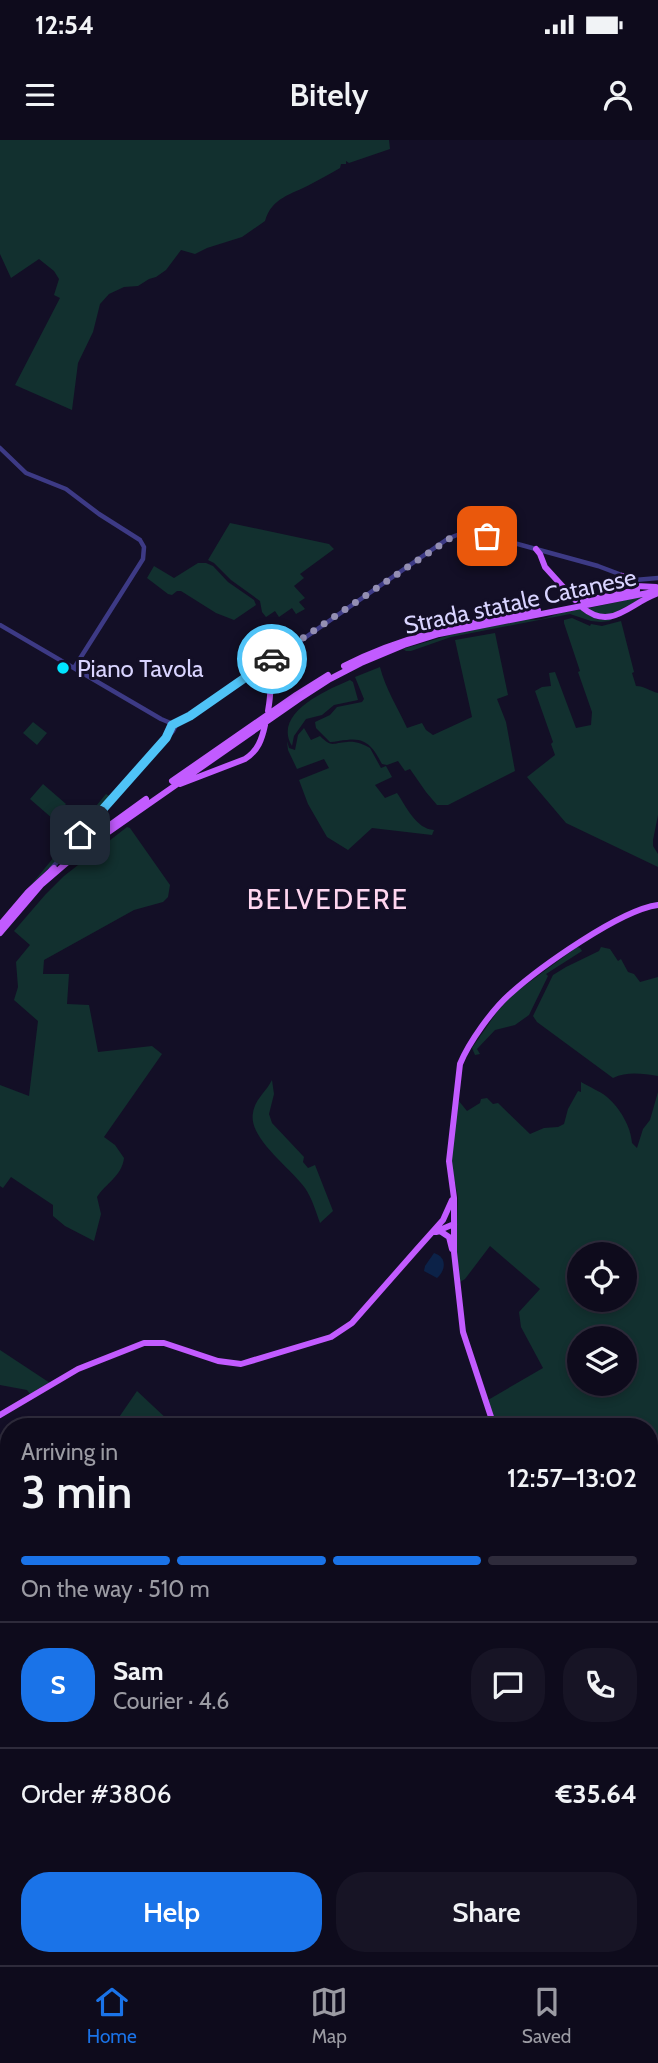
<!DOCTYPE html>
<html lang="en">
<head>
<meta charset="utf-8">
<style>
  body { margin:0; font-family:Cabin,sans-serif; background:#171425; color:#f1f3f6; height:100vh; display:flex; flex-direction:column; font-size:26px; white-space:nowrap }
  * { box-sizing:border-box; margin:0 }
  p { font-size:23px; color:#9b9ba3 }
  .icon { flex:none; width:38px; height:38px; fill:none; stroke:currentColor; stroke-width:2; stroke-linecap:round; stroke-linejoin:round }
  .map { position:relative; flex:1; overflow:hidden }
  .panel { position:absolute; left:0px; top:1278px; width:658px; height:548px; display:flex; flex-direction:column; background:#0e0b1c; border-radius:28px 28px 0 0; box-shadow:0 4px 10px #0003,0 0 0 2px #2e2b3b }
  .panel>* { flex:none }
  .controls { position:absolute; left:567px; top:1102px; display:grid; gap:14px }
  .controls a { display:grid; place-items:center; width:70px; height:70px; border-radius:50%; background:#0e0b1c; box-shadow:0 4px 10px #0003,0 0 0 2px #2e2b3b; font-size:35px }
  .pin { position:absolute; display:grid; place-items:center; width:60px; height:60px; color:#fff; margin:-30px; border-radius:14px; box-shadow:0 4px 10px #0006 }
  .courier { position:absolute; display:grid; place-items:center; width:70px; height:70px; margin:-35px; border:5px solid #4fc3f7; border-radius:50%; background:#fff; color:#222; box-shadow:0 2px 9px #0007 }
  .head em { font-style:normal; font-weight:600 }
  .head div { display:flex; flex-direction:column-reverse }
  .head { display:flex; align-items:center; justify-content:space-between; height:119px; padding:0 21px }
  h1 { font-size:46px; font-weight:600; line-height:52px }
  .bar { display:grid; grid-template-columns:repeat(4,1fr); gap:10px 7px; align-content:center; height:84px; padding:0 21px }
  .bar i { height:9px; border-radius:5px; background:#2e2b3b }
  .bar .on { background:#1a73e8 }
  .bar p { grid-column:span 4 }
  .line { display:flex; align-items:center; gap:18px; padding:0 21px; border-top:2px solid #2e2b3b }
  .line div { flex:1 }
  .round { display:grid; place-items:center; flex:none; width:74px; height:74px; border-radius:28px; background:#171425 }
  .primary-button { display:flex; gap:14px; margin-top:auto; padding:14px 21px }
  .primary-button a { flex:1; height:80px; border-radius:28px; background:#1a73e8; color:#fff; font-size:28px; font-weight:600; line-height:80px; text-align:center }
  .primary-button a+a { background:#171425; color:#f1f3f6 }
  .status { display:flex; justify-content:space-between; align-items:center; height:49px; padding:0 35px; background:#0e0b1c; direction:ltr }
  .status svg { height:19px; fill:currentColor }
  header { display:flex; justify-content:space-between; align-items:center; height:91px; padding:0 21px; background:#0e0b1c; font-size:32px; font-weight:600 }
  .dock { display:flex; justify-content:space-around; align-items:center; height:98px; border-top:2px solid #2e2b3b; background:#0e0b1c; font-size:19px; color:#9b9ba3 }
  .dock a { display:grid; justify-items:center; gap:4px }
  .dock .on { color:#1a73e8 }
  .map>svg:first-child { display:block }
</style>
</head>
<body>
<div class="status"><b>12:54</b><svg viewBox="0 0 49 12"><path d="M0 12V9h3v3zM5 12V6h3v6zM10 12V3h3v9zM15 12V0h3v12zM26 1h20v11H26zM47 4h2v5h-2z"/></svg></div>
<header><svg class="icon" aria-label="menu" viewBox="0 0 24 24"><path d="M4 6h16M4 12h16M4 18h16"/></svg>Bitely<svg class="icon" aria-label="person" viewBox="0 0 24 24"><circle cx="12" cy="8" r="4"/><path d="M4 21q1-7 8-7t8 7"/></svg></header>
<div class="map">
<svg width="658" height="1825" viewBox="0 0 658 1825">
  <rect width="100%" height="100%" fill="#130f26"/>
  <path fill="#12302f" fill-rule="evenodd" d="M0,0H389L390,9L349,23L346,21V24H341L340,28C331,33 321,39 311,44C291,55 272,57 265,81L242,97L207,108L195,114L181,110L166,130L156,137L149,139L138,146L124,147L109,154L100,164L93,192L78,223L72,270L15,245L60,158L54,155L59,139L54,131L39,119L11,138L0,114Z
    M230,383L329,404L334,409L300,434L304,438L294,446L305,458L299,462L305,469L296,474L292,468L279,477L275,471L266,477L262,472L260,461L231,440L214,423L208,420Z
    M198,423H206L213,426L228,442L254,460L256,465L234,480L216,473L181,451H177L172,455L168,454L147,438L154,426L174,438Z
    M649,455L606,477L585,469Z
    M581,469C599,484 606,482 625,471L609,481L601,482L591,481L570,474L451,497L411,511H406L403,509L450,495L527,479C539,481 546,478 557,474C564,471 574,471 581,469Z
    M572,478L590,486L591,484L602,486L621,481L634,532L632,533L636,546C644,546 650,551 658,553V675L653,700V706L658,714V727L566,683L527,637L555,615L551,604L553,602L535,551L542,547L551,546L549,533L555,532L576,588L591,585L592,572L578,532L580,531L564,483V480Z
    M495,493L508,555L497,559L506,582L515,631L448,665H437L426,652L410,629L405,631L398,621L387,625L382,624C374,609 367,597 347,600C341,600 336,602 330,602L316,588L315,582L330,575L337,567L362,562L364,559L355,537L380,527C385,548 398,568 407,588L422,583L426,590L433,595L472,577L455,500Z
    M350,540L353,542L358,560L334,565L322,575L306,579L294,596L292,606C272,573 327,550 350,540Z
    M33,582L47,593L37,605L23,593Z
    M304,588L311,600L320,596C332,608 332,603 347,602C355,601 363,604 370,608L381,628L386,626L392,637L375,645L385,658L397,653C406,666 416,689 434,690L432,695L372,688L348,710L327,697L308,664L299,640L329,628L324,619L297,629L288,610L287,601L289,608L295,610L298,595Z
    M43,644L66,664L53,679L30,659Z
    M106,654L111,657L54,723L31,745Z
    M127,687L130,688L170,745L168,757L163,762L134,770L44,820L43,834H69L67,864L89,865L98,912L152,906L162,914L104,997L115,1005L124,1018C122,1036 106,1043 97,1057L101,1074L94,1101L65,1086L53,1076V1065L11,1037L3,1048L0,1046V945L29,956L38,881L14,860L18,847L16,822L30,805L14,791L45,755L64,736Z
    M577,807L580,808L582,811L546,834L548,836L529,875L515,885L495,890L477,909L480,914L475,915L472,908L497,872L512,855Z
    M601,807L610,809L618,821L621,819L628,832L634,834L640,842L658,837V936C643,934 628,931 613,938L537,882L533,876L553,835L566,827L599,811Z
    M272,940L274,954L269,974L272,983L304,1017L303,1022L308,1028L315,1025L333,1071L320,1083C316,1072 312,1058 305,1048C291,1028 248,998 253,973C255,959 266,952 272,940Z
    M581,942C589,947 600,951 607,957C620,968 631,987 632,1003L637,1008L643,989L650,980L658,952V1464L649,1463V1286L496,1285L488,1260L543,1228L521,1187L519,1172L540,1149L490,1106L465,1139L460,1142L456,1110L458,1057L451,1023L458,960L467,971L480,963L481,959L487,958L493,964L498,963L530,994L544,988L558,987L564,984L568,969L578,951L581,952ZM579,1115H625V1160H579ZM579,1199H625V1244H579Z
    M0,1210L50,1243L30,1254L27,1250L0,1245Z
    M137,1251L169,1281L165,1286H113Z
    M0,1297L9,1307V1415H3L9,1424V1504L0,1475Z
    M658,1490V1574L649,1578C649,1558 645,1505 654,1491Z
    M9,1570V1632L0,1638V1582Z
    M649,1784L658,1786V1812L645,1825H574L573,1817L649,1816Z
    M52,1817V1816L98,1817L87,1825H47L52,1822Z"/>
  <path fill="#0c2248" d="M434,1113C447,1117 446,1130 437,1138L424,1131L425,1126Z"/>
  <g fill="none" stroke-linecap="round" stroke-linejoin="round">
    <path stroke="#0c2248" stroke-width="2" d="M0,1642L9,1635"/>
    <path stroke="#3d3a85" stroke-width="4.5" d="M0,308L26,333L66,349L99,374L140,400L144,407L143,419L74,528
      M0,485L161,579L173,584
      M175,584L231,549L446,400C460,392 470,392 485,395L598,426L635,440L658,438
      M166,596L169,587L173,584L176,585L173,591L169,590
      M51,729L173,591
      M649,1660L658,1664
      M200,1825L201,1816"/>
    <path stroke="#c25bff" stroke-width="6" d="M536,409L540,414L545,427L575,460
      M622,436L636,446L656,447
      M583,461L637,450
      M583,468C611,491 629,464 656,454
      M265,525C272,540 271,554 268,571
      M344,526C405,494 471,483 538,470
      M172,641L296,555L328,535
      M180,644L245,619C258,611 262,599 265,585
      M70,714L146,659
      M0,785L28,752L54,728
      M0,793L41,745L77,714L299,559L330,539L361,523L404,505L439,494L658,451
      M435,1092L454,1084
      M436,1092L440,1091L449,1097L452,1109
      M0,1275L78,1229L144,1203H164L218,1221L241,1224L331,1197L352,1183L418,1108L443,1080L452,1060
      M494,1286L463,1192L454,1112V1058L449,1021L460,924C469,902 492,870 510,854C540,827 620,770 658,765
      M649,1698L658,1704"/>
  </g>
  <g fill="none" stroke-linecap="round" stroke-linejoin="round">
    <path stroke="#948fb3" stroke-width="7" stroke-dasharray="0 12.6" d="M272,519L452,397L465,393L487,396"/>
    <path stroke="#4fc3f7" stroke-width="9" d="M80,695L166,598L172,585L190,576L272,519"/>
  </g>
  <circle fill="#00e5ff" stroke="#130f26" stroke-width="2.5" cx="63" cy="528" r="7"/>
  <g text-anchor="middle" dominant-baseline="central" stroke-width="6" stroke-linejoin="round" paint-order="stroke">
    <g font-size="24" fill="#d9d4ff" stroke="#130f26">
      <text transform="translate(520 461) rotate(-12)">Strada statale Catanese</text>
    </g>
    <g font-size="24" fill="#d9d4ff" stroke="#130f26" text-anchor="start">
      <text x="77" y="528">Piano Tavola</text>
    </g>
    <g font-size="28" letter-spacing="2" fill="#ffd6f0" stroke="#130f26">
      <text x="328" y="759">BELVEDERE</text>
    </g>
  </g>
</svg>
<div class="controls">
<a><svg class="icon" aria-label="locate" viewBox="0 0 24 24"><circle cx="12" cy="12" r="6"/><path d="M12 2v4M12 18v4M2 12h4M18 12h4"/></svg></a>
<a><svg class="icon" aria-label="layers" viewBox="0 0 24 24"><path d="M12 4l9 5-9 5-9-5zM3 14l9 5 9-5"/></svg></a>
</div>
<div class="pin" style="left:487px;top:396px;background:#ea580c"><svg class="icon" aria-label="bag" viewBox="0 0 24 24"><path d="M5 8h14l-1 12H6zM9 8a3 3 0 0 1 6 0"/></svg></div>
<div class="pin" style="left:80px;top:695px;background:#1f2937"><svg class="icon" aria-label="home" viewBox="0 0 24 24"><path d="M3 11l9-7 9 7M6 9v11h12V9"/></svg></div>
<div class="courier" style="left:272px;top:519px"><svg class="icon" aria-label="car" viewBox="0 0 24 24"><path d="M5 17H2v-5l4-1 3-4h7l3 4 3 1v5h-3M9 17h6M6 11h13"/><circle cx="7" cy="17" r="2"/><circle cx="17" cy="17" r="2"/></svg></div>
<section class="panel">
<div class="head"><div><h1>3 min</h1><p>Arriving in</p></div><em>12:57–13:02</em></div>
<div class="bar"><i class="on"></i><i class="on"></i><i class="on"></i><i></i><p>On the way · 510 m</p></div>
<div class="line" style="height:126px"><b class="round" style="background:#1a73e8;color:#fff">S</b><div><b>Sam</b><p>Courier · 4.6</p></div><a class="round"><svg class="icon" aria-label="chat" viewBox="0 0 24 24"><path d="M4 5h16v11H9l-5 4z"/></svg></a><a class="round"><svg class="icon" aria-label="phone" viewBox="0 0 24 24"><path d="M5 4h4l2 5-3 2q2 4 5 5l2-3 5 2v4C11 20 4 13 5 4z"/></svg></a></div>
<div class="line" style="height:91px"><div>Order #3806</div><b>€35.64</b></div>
<div class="primary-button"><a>Help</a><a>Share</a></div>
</section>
</div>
<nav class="dock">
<a class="on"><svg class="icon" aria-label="home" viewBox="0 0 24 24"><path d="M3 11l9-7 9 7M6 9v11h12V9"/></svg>Home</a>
<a><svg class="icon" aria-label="map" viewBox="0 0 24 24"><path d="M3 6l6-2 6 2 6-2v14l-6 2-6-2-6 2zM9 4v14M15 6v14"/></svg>Map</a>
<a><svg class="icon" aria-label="saved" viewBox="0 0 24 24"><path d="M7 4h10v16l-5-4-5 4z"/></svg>Saved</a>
</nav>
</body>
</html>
